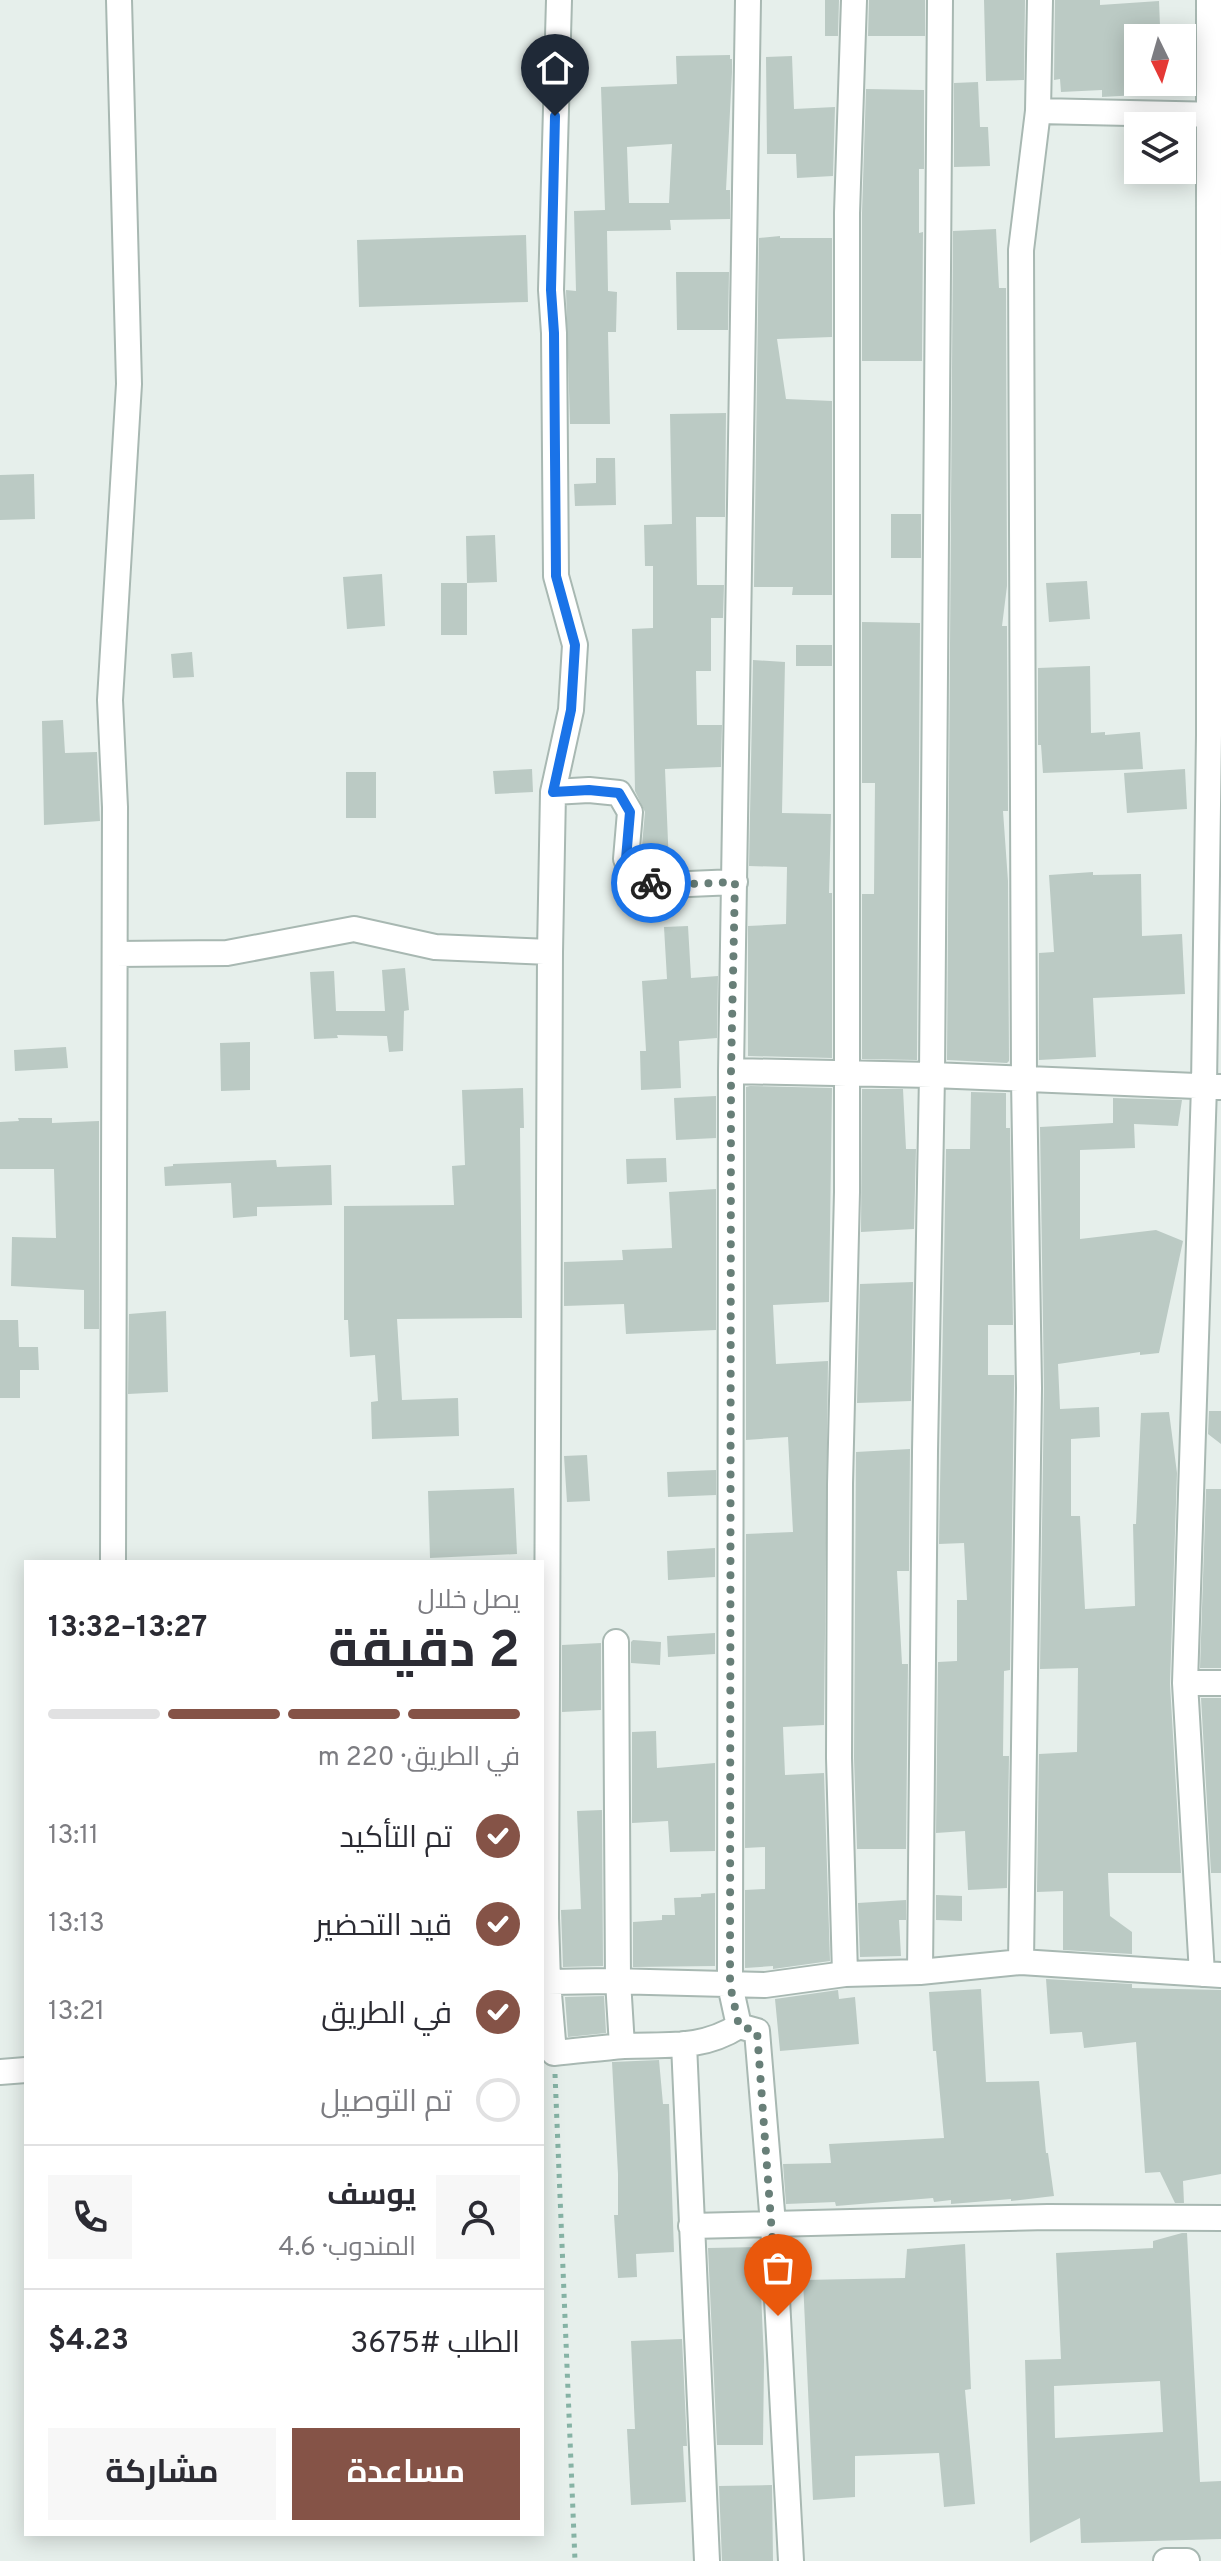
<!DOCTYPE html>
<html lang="ar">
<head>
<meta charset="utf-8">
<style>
  body { margin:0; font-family:Overpass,Cairo,sans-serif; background:#f7f7f7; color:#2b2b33; direction:rtl; height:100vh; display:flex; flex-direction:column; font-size:30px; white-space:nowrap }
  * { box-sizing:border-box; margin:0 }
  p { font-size:26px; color:#7c7c81 }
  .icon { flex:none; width:44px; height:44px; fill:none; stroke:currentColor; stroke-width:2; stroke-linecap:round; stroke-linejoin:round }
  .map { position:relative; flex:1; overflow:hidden; direction:ltr }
  .panel { position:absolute; left:24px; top:1560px; width:520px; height:976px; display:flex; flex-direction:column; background:#fff; border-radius:0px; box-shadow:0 4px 20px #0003; direction:rtl }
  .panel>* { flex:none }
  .needle { width:52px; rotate:175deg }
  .fabs { position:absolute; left:1124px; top:24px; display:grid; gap:16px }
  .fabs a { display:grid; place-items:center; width:72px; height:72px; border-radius:0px; background:#fff; box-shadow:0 4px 20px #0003; font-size:40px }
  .pin { position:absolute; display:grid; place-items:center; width:68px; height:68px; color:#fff; margin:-82px -34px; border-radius:50% 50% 50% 0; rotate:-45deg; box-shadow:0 0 8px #0007 }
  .pin .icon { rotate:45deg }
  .courier { position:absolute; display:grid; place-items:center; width:80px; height:80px; margin:-40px; border:6px solid #1a73e8; border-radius:50%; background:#fff; color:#222; box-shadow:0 2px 10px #0007 }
  .summary em { font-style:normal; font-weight:700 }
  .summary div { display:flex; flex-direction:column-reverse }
  .summary { display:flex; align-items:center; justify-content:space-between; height:136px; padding:0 24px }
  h1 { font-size:52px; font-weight:700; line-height:60px }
  .bar { display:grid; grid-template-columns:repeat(4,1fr); gap:12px 8px; align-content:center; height:96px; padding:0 24px }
  .bar i { height:10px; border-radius:6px; background:#e1e1e2 }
  .bar .on { background:#855347 }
  .bar p { grid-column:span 4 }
  .line { display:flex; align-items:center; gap:20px; padding:0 24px; border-top:2px solid #e1e1e2 }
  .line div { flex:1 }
  .round { display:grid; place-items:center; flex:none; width:84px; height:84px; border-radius:0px; background:#f7f7f7 }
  ol { padding:0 24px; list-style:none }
  li { display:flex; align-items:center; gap:24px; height:88px }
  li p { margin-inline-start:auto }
  li .icon { padding:8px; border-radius:50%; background:#855347; color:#fff; stroke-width:4 }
  li:last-child { color:#7c7c81 }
  li i { width:44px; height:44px; border:4px solid #e1e1e2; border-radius:50% }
  .button { display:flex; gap:16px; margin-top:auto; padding:16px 24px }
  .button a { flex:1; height:92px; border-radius:0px; background:#855347; color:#fff; font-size:32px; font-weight:700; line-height:92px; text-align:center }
  .button a+a { background:#f7f7f7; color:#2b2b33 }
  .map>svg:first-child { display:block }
</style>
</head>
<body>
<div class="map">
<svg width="1221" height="2561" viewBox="0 0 1221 2561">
  <rect width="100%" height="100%" fill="#e6efeb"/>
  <path fill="#bbcac4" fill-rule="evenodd" d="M825,0H839L838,36H825Z
    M869,0H925V36H868Z
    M984,0H1025L1024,80L986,81Z
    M1055,0H1100V5L1159,1L1160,26H1148L1149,38H1138V95L1102,97V90L1061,92L1060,79L1054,80Z
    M730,55V59H732V72L726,190H730V219L670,220L671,230L607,231L608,291L617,292L616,332H608L610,424H570L566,290L576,291L574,211L605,210L601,87L677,84L676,56ZM672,144L669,203H629L627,147Z
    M792,56L794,109L835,107L833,176L797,178L796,154H767L766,57Z
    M978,82L980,127H988L990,166L954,167V83Z
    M866,89L924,90V169H919V233L923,232L922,361H862V213Z
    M996,229L999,288H1006L1007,586L1002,626H1007L1008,811H1003L1008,881L1009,1061L1007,1063L947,1060L953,231Z
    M526,235L528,302L359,307L357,240Z
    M780,236V238H832V337L777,339L786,399L832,401V595H792L793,587H754L759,238Z
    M676,272H729L728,330H677Z
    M726,413L725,517H696L697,585H724L723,618H711V671H696L697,725H722L721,767L665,769L669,866L648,867L641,856L645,812L635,791L632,629L653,628V566H645L644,525L672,524L670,414Z
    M596,458H615L616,505L575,506L574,484L596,483Z
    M34,474L35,519L0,520V475Z
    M891,514H921V558H891Z
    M495,535L497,582L467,583L466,536Z
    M382,574L385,626L347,629L343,577Z
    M1087,581L1090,619L1049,622L1046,583Z
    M441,583H467V635H441Z
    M862,622L920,623L917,1060L862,1059V894H874L875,783H862Z
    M796,645H832V666H796Z
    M192,652L194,677L173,678L171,654Z
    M753,660L785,662L782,813L831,814L829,893H832V1058L748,1056V926L786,924L787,867L749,866Z
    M1090,666L1091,733L1105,732V735L1140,732L1143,769L1043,773L1041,745H1038V668Z
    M63,720L65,753L97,752L100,821L44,825L42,721Z
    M532,769L533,792L495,794L493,771Z
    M1185,769L1187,809L1127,813L1124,773Z
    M346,772H376V818H346Z
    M1093,872V875L1141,874L1142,936L1182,934L1185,994L1093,998L1096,1057L1039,1060V953L1054,952L1049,875Z
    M688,926L691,978L718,976L717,1038L679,1041L681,1088L641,1090L640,1051H646L642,981L667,979L664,927Z
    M405,968L409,1010L404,1011L403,1051L389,1052L387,1036L337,1035L338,1038L314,1039L310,972L334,971L336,1011H385L382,970Z
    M250,1042V1090L221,1091L220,1043Z
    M66,1047L68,1068L15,1071L14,1050Z
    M750,1086L832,1088L829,1302L773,1305L776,1364L828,1361L824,1725L783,1727L785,1775L824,1773L830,1961L773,1969V1966L745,1968V1890L765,1889V1847L745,1848L746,1534L793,1532L788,1437L746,1440V1087Z
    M523,1088L524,1128H520L522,1318L397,1319L402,1400L458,1398L459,1436L372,1439L371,1402L378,1401L375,1355L350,1357L348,1320H344V1206L454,1205L452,1166L465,1165L462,1090Z
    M862,1089H903L906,1149H916L914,1229L861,1232Z
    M971,1092L1006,1093V1128H1010L1013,1325H988V1375H1014V1388L1010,1670L1004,1671L1003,1756H1009L1007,1888L968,1890L965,1831L936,1833L938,1662L957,1661V1600H967L964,1543L939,1544L946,1149H970Z
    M716,1096V1138L676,1140L674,1098Z
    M1113,1098L1182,1100L1178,1126L1134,1124L1135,1148L1080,1150V1239L1156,1230L1183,1241L1159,1353L1140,1355V1352L1058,1364L1060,1409L1099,1407L1100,1437L1071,1439V1516H1080L1085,1609L1135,1606L1133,1524H1136L1141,1413L1169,1412L1177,1473L1170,1684L1181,1873H1108L1110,1916L1132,1932V1954L1063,1950V1891L1037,1892L1039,1754L1077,1752L1078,1668L1040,1669L1044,1388L1040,1127L1113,1123Z
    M18,1118H52V1123L99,1121V1329H84V1290L11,1286L12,1237L56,1238L54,1169H0V1122L19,1121Z
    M666,1158L667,1182L627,1184L626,1159Z
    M276,1160L277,1167L331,1165L332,1205L257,1207V1216L233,1218L231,1183L165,1186L164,1167L173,1166V1164Z
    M716,1189V1330L626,1334L624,1304L564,1306V1262L623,1260L622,1250L672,1248L669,1192Z
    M913,1282L911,1401L857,1403L860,1284Z
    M166,1311L168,1392L128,1394L129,1314Z
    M0,1320H18L19,1347H38L39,1370H20V1398H0Z
    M1209,1411H1221V1444L1208,1434Z
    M910,1449L909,1571H897L902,1664H908L906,1849H857L854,1758L856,1452Z
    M587,1455L590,1501L567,1502L564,1456Z
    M716,1470V1495L668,1497L667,1472Z
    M514,1488L517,1554L430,1558L428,1491Z
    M1206,1489H1221V1668H1200Z
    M715,1548V1577L668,1580L667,1551Z
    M715,1633V1654L668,1657L667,1636Z
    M633,1640L661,1642L660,1665L631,1663V1642Z
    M601,1643V1710L562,1712V1645Z
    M1201,1698H1221V1873H1211Z
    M656,1731L657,1768L715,1763V1851L670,1852L668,1821L632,1823V1732Z
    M602,1810L603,1966L563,1967L561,1910L581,1909L577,1811Z
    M715,1893V1966L633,1967V1922L662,1920V1915H675L674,1898L701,1897V1894Z
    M936,1895L962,1896V1921L936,1920Z
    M906,1900V1920H899L901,1956L860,1957L858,1903Z
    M1046,1979L1132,1984V1988L1221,1990V2174L1183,2181L1184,2203H1175L1160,2172L1145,2173L1136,2042L1084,2048L1082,2032L1050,2034Z
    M981,1989L986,2082L1039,2081L1046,2153H1048L1054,2196L1011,2201V2199L951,2204V2200L934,2202L933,2198L836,2206L835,2202L786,2204L783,2164L831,2163L829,2144L944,2138L936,2051H933L929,1992Z
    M838,1990L839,1999L855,1997L859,2044L780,2051L775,1999Z
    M604,1996L606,2033L568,2037L565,1997Z
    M659,2060L663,2104H669L674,2252L636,2254L637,2277L618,2278L614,2215H618V2174L612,2062Z
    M1182,2233H1187L1200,2482L1221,2481V2539L1081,2543L1080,2518L1030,2543L1025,2360L1061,2359L1056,2253L1153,2248V2241ZM1160,2381L1163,2432L1055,2438L1054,2386Z
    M965,2244L971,2389L965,2390L975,2504L944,2507L939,2453L855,2456V2497L813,2500L803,2280L905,2278L907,2249Z
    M759,2247L764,2361L763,2445H717L708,2248Z
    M682,2339L687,2446H683L686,2502L631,2505L627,2429H635L631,2341Z
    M772,2485L773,2561H722L719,2486Z"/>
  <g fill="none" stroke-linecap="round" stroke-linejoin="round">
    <g stroke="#a8b8b2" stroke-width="28">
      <path id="minor" d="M559,0L551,290L554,333L556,576L575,645L571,710L553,792L550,952L546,1918L548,1982L554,2053C577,2051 600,2048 624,2046C667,2044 701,2050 739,2026L730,1985L731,1071L748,0
        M1038,111L1221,115
        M553,792L589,790L619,793L630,812L626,859L638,881L666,885L735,882
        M115,954L227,953L354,929L435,947L550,952
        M731,1071L932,1075L1221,1087
        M113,1562L115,807L110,700L129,384L119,0
        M616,1642L618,1981L622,2046
        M1185,1683H1221
        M1021,1962L1029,1388L1024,1079L1021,250L1038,111L1040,0
        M920,1972L925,1451L932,1075L940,0
        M845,1974L839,1758L840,1484L847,1192V213L854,0
        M1202,1974L1185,1683L1204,1086L1209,735V0
        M548,1982L611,1981L765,1985L845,1974L920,1972L1021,1962L1221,1975
        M739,2026L757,2031L773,2224L791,2561
        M684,2044L707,2561
        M0,2072L26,2070
        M691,2226L1048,2217L1221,2218
        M1166,2561H1187"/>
    </g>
    <path stroke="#86b3a5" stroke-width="5" stroke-dasharray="4 6" stroke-linecap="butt" d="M555,2074L575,2561"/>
    <use href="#minor" stroke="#fff" stroke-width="24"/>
  </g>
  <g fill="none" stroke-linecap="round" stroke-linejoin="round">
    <path stroke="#687f78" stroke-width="8" stroke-dasharray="0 14.4" d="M651,883L666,885L735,882L731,1071L730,1985L739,2026L757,2031L778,2316"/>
    <path stroke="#1a73e8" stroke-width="10" d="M555,116L551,290L554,333L556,576L575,645L571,710L553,792L589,790L619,793L630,812L626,859L638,881L651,883"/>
  </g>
</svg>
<div class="fabs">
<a><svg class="needle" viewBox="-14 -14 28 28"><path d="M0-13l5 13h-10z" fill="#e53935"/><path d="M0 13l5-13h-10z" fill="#7c7c81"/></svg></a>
<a><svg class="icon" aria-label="layers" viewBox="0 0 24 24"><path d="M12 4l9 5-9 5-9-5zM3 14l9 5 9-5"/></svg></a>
</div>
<div class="pin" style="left:778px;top:2316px;background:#ea580c"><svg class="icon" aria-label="bag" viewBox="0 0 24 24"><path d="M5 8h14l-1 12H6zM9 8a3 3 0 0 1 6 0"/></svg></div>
<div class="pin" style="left:555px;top:116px;background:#1f2937"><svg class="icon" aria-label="home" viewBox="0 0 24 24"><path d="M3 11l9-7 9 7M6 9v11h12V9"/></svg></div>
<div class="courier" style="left:651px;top:883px"><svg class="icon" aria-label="bike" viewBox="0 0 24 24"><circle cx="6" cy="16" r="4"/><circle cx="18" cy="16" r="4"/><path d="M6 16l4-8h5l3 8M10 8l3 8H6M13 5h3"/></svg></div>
<section class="panel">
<div class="summary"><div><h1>2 دقيقة</h1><p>يصل خلال</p></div><em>13:27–13:32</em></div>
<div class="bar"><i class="on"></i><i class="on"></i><i class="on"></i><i></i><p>في الطريق · 220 m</p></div>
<ol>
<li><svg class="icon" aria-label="check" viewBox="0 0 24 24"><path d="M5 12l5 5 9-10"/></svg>تم التأكيد<p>13:11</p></li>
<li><svg class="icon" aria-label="check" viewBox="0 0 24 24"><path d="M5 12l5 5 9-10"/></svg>قيد التحضير<p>13:13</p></li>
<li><svg class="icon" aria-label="check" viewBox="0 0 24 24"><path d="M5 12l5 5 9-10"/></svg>في الطريق<p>13:21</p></li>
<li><i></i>تم التوصيل</li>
</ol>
<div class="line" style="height:144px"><a class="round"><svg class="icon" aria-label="person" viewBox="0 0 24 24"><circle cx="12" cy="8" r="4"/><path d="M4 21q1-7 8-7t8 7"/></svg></a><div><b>يوسف</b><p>المندوب · 4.6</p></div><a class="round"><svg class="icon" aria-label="phone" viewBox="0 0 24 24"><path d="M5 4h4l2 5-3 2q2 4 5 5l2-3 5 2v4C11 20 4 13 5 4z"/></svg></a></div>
<div class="line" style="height:104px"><div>الطلب #3675</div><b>$4.23</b></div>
<div class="button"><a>مساعدة</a><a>مشاركة</a></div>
</section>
</div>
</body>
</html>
